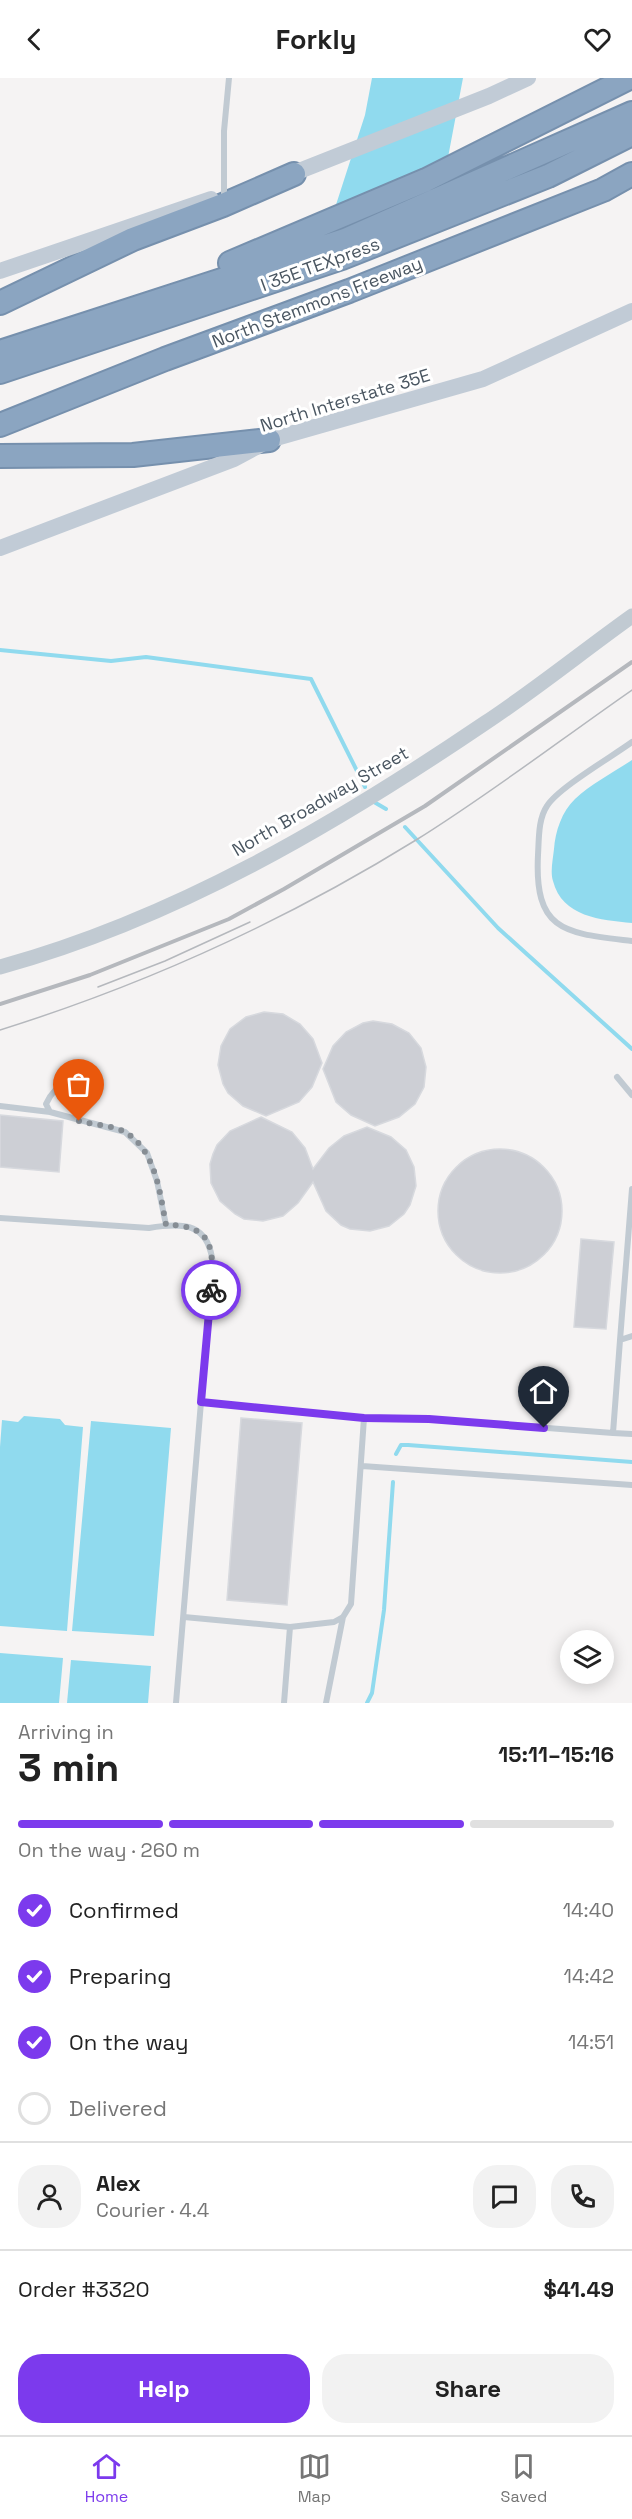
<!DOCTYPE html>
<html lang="en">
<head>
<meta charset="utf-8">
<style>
  body { margin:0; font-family:"Space Grotesk",sans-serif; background:#f2f2f2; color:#222; height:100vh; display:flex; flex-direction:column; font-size:22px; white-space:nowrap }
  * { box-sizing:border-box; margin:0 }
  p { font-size:20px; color:#767676 }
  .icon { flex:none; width:33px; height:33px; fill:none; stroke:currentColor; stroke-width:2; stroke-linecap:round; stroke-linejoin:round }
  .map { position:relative; height:1625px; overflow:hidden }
  .details { display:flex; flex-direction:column; background:#fff; flex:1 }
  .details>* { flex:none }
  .buttons { position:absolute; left:560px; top:1552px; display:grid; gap:12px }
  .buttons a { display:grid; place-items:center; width:54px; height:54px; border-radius:50%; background:#fff; box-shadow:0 3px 15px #0003; font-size:30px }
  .pin { position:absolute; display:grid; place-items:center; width:51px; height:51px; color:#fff; margin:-62px -26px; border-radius:50% 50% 50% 0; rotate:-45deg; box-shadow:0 0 6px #0007 }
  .pin .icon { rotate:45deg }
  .courier { position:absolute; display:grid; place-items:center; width:60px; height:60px; margin:-30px; border:4px solid #7c3aed; border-radius:50%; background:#fff; color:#222; box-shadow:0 2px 8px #0007 }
  .head em { font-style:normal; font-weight:700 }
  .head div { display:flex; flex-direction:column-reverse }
  .head { display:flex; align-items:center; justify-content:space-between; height:102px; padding:0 18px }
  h1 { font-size:39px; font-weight:700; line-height:45px }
  .bar { display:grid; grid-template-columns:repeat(4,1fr); gap:9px 6px; align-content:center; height:72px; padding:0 18px }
  .bar i { height:8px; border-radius:4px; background:#e0e0e0 }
  .bar .current { background:#7c3aed }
  .bar p { grid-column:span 4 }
  .line { display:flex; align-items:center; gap:15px; padding:0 18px; border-top:2px solid #e0e0e0 }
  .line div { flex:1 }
  .round { display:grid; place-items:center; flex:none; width:63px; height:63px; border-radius:24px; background:#f2f2f2 }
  ol { padding:0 18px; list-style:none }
  li { display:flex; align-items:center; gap:18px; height:66px }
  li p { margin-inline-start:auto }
  li .icon { padding:6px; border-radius:50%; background:#7c3aed; color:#fff; stroke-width:4 }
  li:last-child { color:#767676 }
  li i { width:33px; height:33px; border:3px solid #e0e0e0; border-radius:50% }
  .action { display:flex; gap:12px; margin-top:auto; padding:12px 18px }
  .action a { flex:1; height:69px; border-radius:24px; background:#7c3aed; color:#fff; font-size:24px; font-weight:700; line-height:69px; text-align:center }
  .action a+a { background:#f2f2f2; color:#222 }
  header { display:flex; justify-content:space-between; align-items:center; height:78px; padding:0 18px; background:#fff; font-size:27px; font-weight:700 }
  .dock { display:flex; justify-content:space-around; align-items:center; height:84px; border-top:2px solid #e0e0e0; background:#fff; font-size:16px; color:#767676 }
  .dock a { display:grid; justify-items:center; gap:3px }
  .dock .current { color:#7c3aed }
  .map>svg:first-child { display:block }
</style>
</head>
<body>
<header><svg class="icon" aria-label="back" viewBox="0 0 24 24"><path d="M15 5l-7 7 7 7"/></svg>Forkly<svg class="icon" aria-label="heart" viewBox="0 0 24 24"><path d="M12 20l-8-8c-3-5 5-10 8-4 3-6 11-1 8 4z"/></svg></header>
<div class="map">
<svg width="632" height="1625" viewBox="0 0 632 1625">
  <rect width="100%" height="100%" fill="#f5f3f3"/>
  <path fill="#90daee" d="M372,0H463L446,90L434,131L333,156V136L365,37Z
    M632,682V845C601,842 562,839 553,803C550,794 553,781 554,771C555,754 562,733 575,721C591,706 614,694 632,682Z
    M24,1338L60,1341L65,1347L83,1349L67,1553L0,1548V1369L2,1342L18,1344Z
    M91,1343L171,1350L154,1558L72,1553Z
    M0,1575L63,1580L59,1625H0Z
    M71,1582L151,1588L148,1625H67Z"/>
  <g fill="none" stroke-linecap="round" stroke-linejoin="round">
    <path stroke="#90daee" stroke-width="4" d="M0,572L111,583L146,579L311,601L365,709
      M374,724L386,731
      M405,749L498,850L632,971
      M396,1376L401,1367H408L632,1384
      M367,1625L372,1615L384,1532L393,1404"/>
  </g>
  <path fill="#cdcfd5" stroke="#d7d9de" stroke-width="1.5" d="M264,934L283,936L300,946L313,961L322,985L312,1009L299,1024L266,1038L243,1028L228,1015L223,1006L218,987L221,968L230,951L246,939Z
    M373,943L392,946L409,955L421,970L426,989L424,1009L415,1026L399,1039L375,1048L351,1037L336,1024L323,991L333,968L346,954L363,945Z
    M0,1037L63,1043L59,1094L0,1089Z
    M261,1039L292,1054L305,1070L313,1091L329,1070L344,1058L367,1049L391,1059L406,1072L414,1089L416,1108L410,1127L404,1136L389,1148L370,1153L350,1151L341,1147L326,1133L313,1104L298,1125L283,1138L263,1143L244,1141L235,1136L220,1123L211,1105L210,1086L213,1076L217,1067L230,1053Z
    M438 1133a62 62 0 1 1 124 0a62 62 0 1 1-124 0Z
    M581,1161L614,1164L606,1251L574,1249Z
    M241,1340L302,1345L287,1527L227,1522Z"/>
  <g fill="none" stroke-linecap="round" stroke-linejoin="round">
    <g stroke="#7690ad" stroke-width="26">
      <path id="motorway" d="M230,185L426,102L629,0
        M0,225L133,161L223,127L294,96
        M0,274L345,162L632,35
        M0,294L342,180L548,98L632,56
        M0,347L165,281L349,213L603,112L632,96
        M0,378L133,377L269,362"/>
    </g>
    <path stroke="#c1cad2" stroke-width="6" d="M224,116V53L229,0
      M632,664C613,678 558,710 547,728C538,741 539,762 538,777C534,855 566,855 632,863
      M617,999L632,1017
      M97,1003C73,1001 57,1002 46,1026L50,1034L125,1054L147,1075L157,1103L166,1147
      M0,1028L50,1034
      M0,1140L149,1150C184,1144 210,1145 213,1188L201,1324
      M620,1262L632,1111
      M364,1340L429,1341L613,1355L620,1262L632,1258
      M613,1355L632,1356
      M362,1388L632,1407
      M184,1539L290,1549
      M176,1625L201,1324L364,1340L351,1526L343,1539L334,1544L290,1549L284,1625
      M326,1625L343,1539"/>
    <path stroke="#c1cad2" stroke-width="15" d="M0,889C175,841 336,746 485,645C535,612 583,573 632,538"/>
    <path stroke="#c1cbd6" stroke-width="16" d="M284,99L489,18L528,0
      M0,193L211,121
      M0,470L234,381L269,362L483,301L632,233"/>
    <use href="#motorway" stroke="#8ba5c1" stroke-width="22"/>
    <path stroke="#b5b8bd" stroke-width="1.5" d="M98,909L165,883L250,844
      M0,952C147,906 285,843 416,762C490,716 560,662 632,612"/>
    <path stroke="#b5b8bd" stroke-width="4" d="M0,926L90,897L229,841L284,811L425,728L632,584"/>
  </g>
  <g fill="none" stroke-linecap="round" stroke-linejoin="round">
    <path stroke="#868d94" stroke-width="6" stroke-dasharray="0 10.8" d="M79,1043C93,1047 112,1047 125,1054C156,1072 160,1116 166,1147C214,1147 214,1171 211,1212"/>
    <path stroke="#7c3aed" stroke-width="8" d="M211,1212L201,1324L364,1340L429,1341L544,1350"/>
  </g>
  <g text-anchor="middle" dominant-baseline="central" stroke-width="6" stroke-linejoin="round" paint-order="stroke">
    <g font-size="18" fill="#4a5661" stroke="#fff">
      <text transform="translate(320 186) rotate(-20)">I 35E TEXpress</text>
      <text transform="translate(317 224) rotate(-21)">North Stemmons Freeway</text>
      <text transform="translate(345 322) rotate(-17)">North Interstate 35E</text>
      <text transform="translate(320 723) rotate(-30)">North Broadway Street</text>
    </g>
  </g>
</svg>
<div class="buttons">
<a><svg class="icon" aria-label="layers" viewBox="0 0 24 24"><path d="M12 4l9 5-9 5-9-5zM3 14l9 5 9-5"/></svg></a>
</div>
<div class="pin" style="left:79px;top:1043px;background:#ea580c"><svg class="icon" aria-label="bag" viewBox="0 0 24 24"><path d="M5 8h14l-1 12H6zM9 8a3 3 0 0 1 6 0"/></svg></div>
<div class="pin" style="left:544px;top:1350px;background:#1f2937"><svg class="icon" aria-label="home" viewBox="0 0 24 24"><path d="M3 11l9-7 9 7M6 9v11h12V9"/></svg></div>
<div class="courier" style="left:211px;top:1212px"><svg class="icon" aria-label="bike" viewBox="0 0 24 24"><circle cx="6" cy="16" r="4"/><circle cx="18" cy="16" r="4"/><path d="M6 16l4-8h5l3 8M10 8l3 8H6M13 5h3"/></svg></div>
</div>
<section class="details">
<div class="head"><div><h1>3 min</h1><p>Arriving in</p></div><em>15:11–15:16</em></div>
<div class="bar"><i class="current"></i><i class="current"></i><i class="current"></i><i></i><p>On the way · 260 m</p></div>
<ol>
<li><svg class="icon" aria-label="check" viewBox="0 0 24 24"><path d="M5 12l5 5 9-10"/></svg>Confirmed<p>14:40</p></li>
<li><svg class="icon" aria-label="check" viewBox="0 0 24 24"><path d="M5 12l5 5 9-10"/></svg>Preparing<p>14:42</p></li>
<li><svg class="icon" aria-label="check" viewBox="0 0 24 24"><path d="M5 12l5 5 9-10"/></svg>On the way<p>14:51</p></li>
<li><i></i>Delivered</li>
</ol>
<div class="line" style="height:108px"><a class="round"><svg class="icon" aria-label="person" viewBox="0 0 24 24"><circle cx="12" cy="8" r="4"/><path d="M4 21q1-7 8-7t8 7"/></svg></a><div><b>Alex</b><p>Courier · 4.4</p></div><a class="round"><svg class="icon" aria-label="chat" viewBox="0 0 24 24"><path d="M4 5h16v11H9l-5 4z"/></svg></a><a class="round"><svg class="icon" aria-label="phone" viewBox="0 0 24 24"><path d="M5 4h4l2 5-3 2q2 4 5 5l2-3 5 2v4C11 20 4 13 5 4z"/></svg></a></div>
<div class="line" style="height:78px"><div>Order #3320</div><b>$41.49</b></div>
<div class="action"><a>Help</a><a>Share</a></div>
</section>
<nav class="dock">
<a class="current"><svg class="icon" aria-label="home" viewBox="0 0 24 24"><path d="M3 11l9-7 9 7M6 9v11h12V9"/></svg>Home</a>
<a><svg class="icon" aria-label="map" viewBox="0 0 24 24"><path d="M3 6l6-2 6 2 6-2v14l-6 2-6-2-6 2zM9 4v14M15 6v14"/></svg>Map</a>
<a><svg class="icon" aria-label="saved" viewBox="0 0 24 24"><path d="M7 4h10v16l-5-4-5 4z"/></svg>Saved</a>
</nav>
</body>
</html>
